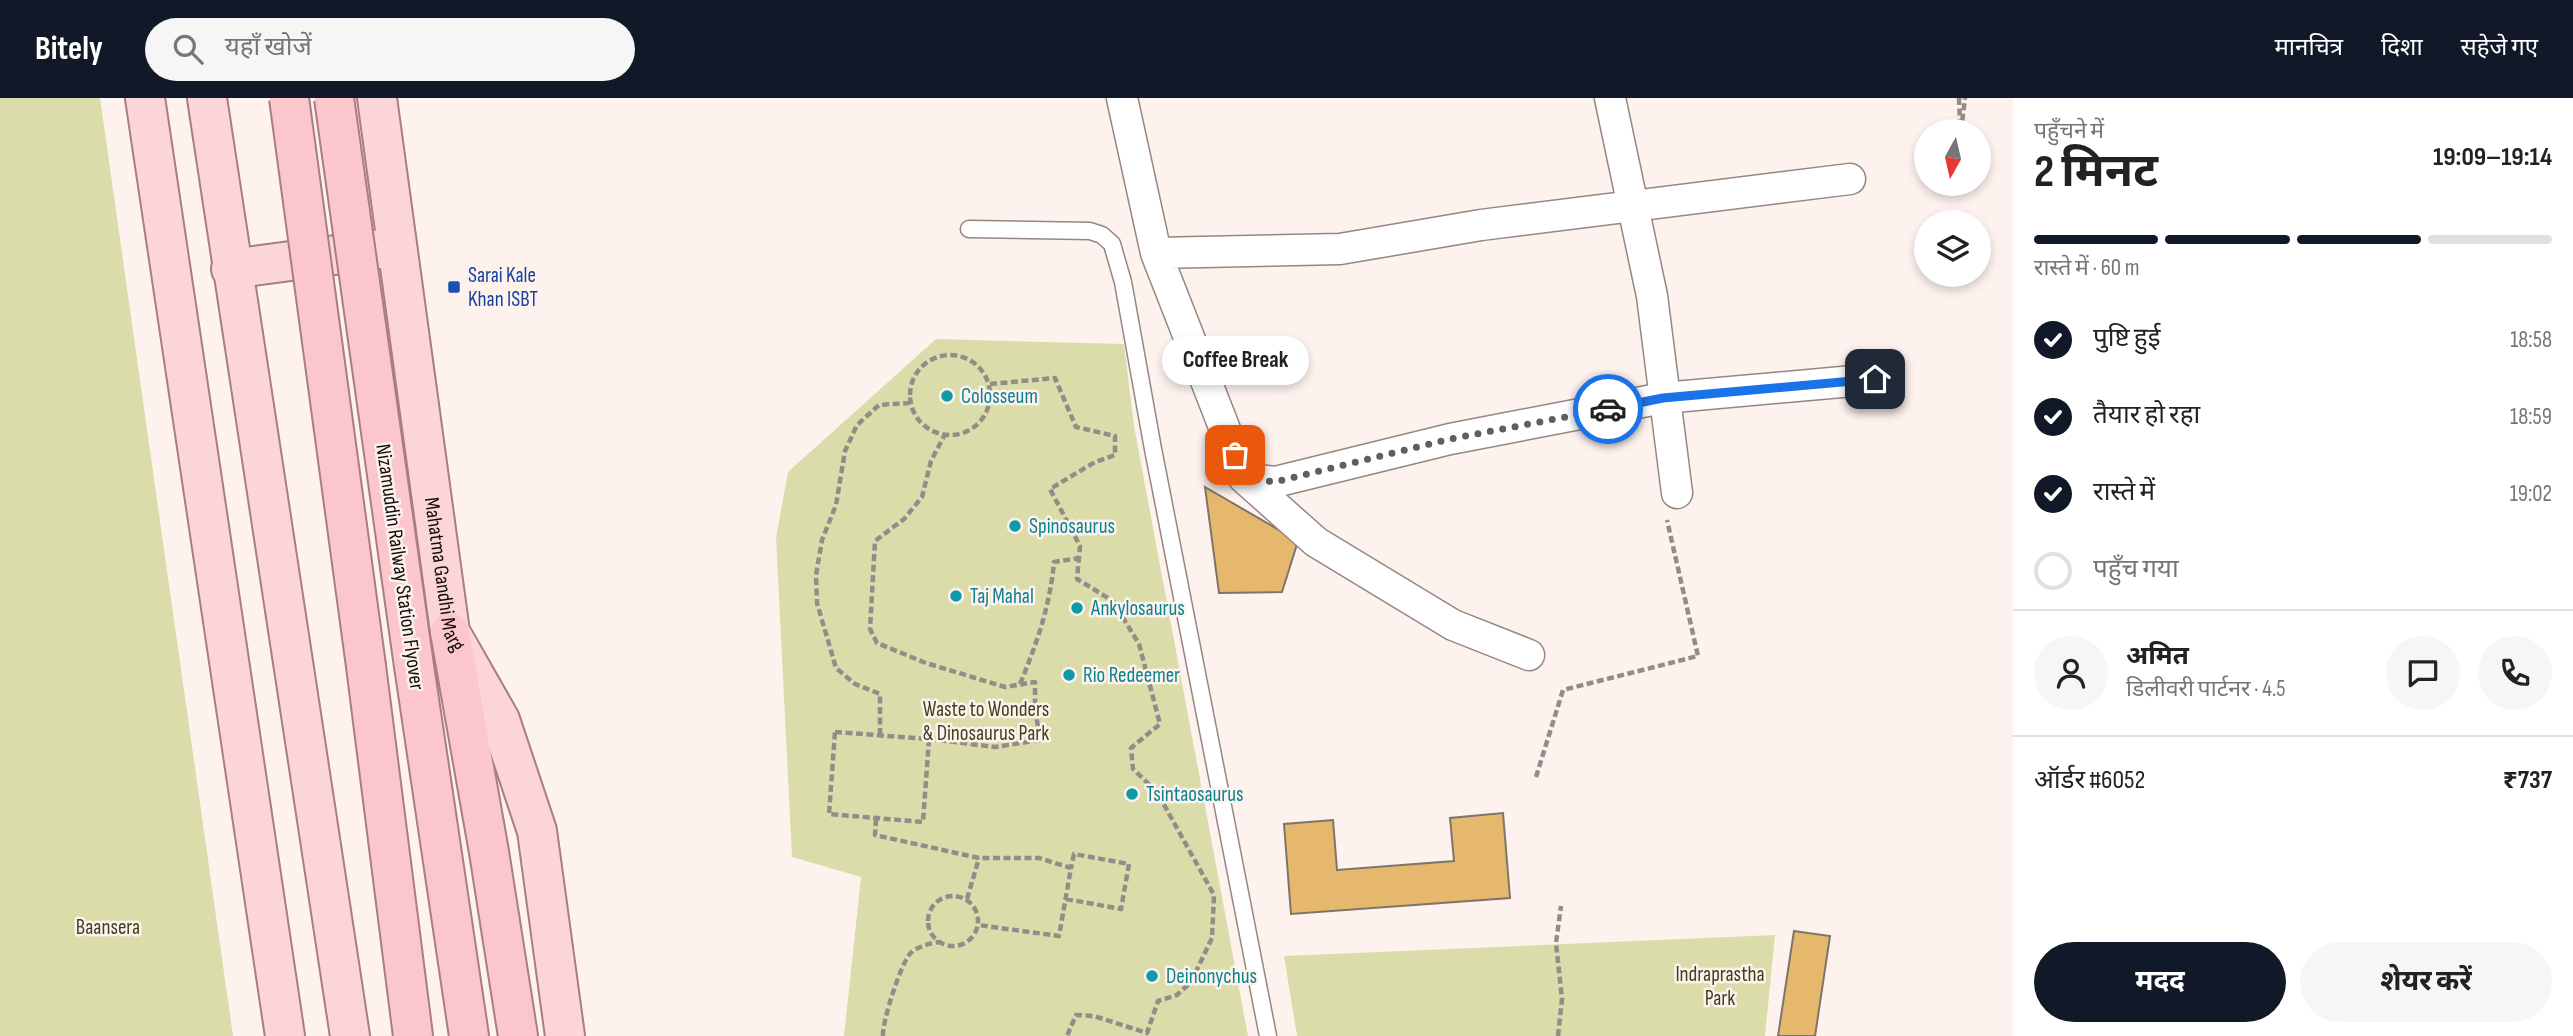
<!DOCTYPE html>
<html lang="hi">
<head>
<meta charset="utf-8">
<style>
  body { margin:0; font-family:"Sofia Sans Condensed","Noto Sans Devanagari",sans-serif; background:#f6f6f6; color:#222; height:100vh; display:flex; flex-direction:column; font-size:26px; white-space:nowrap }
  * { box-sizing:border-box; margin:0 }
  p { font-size:23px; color:#767676 }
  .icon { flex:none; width:38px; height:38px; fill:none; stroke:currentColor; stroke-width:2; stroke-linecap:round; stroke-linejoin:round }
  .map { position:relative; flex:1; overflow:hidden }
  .side { display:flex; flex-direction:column; background:#fff; width:560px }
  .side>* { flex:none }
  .needle { width:46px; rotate:188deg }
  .buttons { position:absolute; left:1914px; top:21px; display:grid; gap:14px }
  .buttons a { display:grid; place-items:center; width:77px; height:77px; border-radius:50%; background:#fff; box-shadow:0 4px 10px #0003; font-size:35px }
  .pin { position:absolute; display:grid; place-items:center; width:60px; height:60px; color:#fff; margin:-30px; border-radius:14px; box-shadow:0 4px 10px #0006 }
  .courier { position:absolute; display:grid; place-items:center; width:70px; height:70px; margin:-35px; border:5px solid #1a73e8; border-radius:50%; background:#fff; color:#222; box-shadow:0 2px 9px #0007 }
  .bubble { position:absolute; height:49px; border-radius:24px; background:#fff; box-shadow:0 4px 10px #0003; font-size:23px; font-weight:700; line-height:49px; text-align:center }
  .head em { font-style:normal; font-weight:700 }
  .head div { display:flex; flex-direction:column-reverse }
  .head { display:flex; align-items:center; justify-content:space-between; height:119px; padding:0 21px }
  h1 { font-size:46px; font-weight:700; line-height:52px }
  .bar { display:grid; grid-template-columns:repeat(4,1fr); gap:10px 7px; align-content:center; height:84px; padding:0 21px }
  .bar i { height:9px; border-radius:5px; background:#e0e0e0 }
  .bar .selected { background:#111827 }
  .bar p { grid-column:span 4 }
  .line { display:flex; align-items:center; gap:18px; padding:0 21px; border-top:2px solid #e0e0e0 }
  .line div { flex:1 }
  .round { display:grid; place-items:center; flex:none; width:74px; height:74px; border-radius:37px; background:#f6f6f6 }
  ol { padding:0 21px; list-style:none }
  li { display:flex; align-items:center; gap:21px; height:77px }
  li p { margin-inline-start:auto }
  li .icon { padding:7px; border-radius:50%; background:#111827; color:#fff; stroke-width:4 }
  li:last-child { color:#767676 }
  li i { width:38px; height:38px; border:4px solid #e0e0e0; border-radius:50% }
  .button { display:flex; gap:14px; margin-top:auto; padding:14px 21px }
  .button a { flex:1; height:80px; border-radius:42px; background:#111827; color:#fff; font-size:28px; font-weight:700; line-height:80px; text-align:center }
  .button a+a { background:#f6f6f6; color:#222 }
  header { display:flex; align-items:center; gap:42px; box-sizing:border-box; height:98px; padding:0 35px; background:#111827; color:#fff }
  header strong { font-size:33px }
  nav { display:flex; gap:38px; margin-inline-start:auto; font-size:24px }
  .search { width:490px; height:63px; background:#f6f6f6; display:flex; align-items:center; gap:18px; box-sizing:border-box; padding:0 24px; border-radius:38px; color:#767676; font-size:26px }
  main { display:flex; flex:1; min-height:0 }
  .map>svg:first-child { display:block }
</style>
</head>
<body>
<header>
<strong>Bitely</strong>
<div class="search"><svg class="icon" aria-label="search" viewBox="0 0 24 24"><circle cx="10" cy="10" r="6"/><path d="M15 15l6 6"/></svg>यहाँ खोजें</div>
<nav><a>मानचित्र</a><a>दिशा</a><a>सहेजे गए</a></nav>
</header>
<main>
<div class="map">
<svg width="2013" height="938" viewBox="0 0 2013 938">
  <rect width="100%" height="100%" fill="#fdf2ee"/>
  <path fill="#daddaa" d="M0,0H100L233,938H0Z
    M936,241L1124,246L1134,328L1248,938H844L861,779L792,759L776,440L788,374Z
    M1775,837L1765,938H1297L1284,858Z"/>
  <path fill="#e6b86d" stroke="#7d7568" stroke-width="2" d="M1205,389L1298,443L1282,494L1219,495Z
    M1503,715L1510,800L1291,816L1284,726L1333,722L1337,772L1454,763L1450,720Z
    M1794,833L1830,838L1815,938H1778Z"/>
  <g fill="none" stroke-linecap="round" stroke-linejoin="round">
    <g stroke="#968680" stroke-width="19">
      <path id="service" d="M969,131L1090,133L1102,137L1112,146L1123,184L1153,351L1268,938"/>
    </g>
    <g stroke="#968680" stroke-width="33">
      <path id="minor" d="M1122,0L1156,155L1244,380L1316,444L1453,527L1529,557
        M1610,0L1652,198L1677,395
        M1156,155L1340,151L1481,127L1850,81
        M1244,380L1275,384L1450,341L1663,300L1875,281"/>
    </g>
    <g stroke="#a97d81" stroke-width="42">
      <g id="primary">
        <path d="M145,0L285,938"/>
        <path d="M207,0L350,938"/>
        <path id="s1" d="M377,0L450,534L500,622L537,733L565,938"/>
        <path d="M231,171L388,150"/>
      </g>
    </g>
    <g stroke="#a97d81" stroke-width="42">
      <path id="trunk" d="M450,534L489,754L518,938
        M366,568L413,938
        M414,568L469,938"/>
    </g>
    <path stroke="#948c89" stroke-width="4.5" stroke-dasharray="7 3.5" stroke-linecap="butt" d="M1959,0L1960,27
      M1961,33L1965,0
      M910 297a40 40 0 1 1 80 0a40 40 0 1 1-80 0Z
      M990,286L1055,280L1076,329L1115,338V357L1095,364L1050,391L1080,448L1077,481L1113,503L1139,546L1160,626L1131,650L1133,671L1157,694L1214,797L1212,840L1191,884L1177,897L1158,903L1147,935L1094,918L1076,917L1067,938
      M1020,586C1037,545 1050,508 1054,464L1079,460
      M835,634L929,641L923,724L829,716Z
      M880,637V596L855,586L836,570L817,505L816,477L822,442L836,407L845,353L857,327L879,307L909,305
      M929,641L995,649L1040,642L1035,610V584L1005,589L926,565L877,545L870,531L875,443L904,421L922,399L931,363L944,338
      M1536,679L1563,592L1698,558L1667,422
      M876,721L875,737L979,760H1039L1071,770L1059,838L978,827
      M928 823a25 25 0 1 1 50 0a25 25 0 1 1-50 0Z
      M967,801L979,760
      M1066,801L1121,811L1129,766L1074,756L1071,770
      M883,938C882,924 900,869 909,857C915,849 930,845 940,844
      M1558,938L1562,901L1556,845L1561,808"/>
    <use href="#service" stroke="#fff" stroke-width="16"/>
    <use href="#minor" stroke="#fff" stroke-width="30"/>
    <use href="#primary" stroke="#fcd5d9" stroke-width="38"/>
    <use href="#trunk" stroke="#fbc7cc" stroke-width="38"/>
    <g stroke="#a97d81" stroke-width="42" stroke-linecap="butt">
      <path id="trunk-bridge" d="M289,0L366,568
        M334,0L414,568"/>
    </g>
    <use href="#trunk-bridge" stroke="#fbc7cc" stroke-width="38"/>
  </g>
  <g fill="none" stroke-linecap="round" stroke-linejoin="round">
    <path stroke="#645d5a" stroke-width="7" stroke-dasharray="0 12.6" d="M1235,357L1244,380L1275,384L1450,341L1608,311"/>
    <path stroke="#1a73e8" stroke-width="9" d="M1608,311L1663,300L1875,281"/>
  </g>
  <rect fill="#1a4fb4" stroke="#fdf2ee" stroke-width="2.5" x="447" y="182" width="14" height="14" rx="3.5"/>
  <g fill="#0f9aa8" stroke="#fdf2ee" stroke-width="2.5">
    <circle cx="947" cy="298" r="7"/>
    <circle cx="1015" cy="428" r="7"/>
    <circle cx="956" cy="498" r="7"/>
    <circle cx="1077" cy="510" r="7"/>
    <circle cx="1069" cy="577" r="7"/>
    <circle cx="1132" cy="696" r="7"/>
    <circle cx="1152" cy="878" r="7"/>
  </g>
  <g text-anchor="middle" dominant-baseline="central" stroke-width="5" stroke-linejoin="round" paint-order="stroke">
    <g font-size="21" fill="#164399" stroke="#fdf2ee" text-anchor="start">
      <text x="468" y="177">Sarai Kale<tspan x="468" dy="24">Khan ISBT</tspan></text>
    </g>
    <g font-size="21" fill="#0d838f" stroke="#fdf2ee" text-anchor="start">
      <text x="961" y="298">Colosseum</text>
      <text x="1029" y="428">Spinosaurus</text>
      <text x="970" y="498">Taj Mahal</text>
      <text x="1091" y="510">Ankylosaurus</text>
      <text x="1083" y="577">Rio Redeemer</text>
      <text x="1146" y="696">Tsintaosaurus</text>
      <text x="1166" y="878">Deinonychus</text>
    </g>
    <g font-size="21" fill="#120d0b" stroke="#fdf2ee">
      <text transform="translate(400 469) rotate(82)">Nizamuddin Railway Station Flyover</text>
      <text stroke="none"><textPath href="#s1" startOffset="481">Mahatma Gandhi Marg</textPath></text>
    </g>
    <g font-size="21" fill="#3f401c" stroke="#fdf2ee">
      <text x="986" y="611">Waste to Wonders<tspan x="986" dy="24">&amp; Dinosaurus Park</tspan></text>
      <text x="108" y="829">Baansera</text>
      <text x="1720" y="876">Indraprastha<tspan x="1720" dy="24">Park</tspan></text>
    </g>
  </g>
</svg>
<div class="buttons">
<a><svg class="needle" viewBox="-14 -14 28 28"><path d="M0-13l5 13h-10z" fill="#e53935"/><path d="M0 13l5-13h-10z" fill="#767676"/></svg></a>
<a><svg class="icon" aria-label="layers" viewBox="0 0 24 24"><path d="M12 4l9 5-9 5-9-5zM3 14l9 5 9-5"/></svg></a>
</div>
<div class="pin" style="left:1235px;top:357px;background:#ea580c"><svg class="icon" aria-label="bag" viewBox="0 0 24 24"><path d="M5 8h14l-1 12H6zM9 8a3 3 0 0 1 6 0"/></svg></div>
<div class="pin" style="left:1875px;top:281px;background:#1f2937"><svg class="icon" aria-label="home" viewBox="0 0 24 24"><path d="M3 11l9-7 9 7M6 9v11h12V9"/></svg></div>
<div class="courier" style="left:1608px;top:311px"><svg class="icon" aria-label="car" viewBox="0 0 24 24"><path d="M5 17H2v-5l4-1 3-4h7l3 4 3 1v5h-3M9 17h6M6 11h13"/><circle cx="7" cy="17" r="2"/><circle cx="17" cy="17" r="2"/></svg></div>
<div class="bubble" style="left:1162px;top:238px;width:147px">Coffee Break</div>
</div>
<section class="side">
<div class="head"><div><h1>2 मिनट</h1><p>पहुँचने में</p></div><em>19:09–19:14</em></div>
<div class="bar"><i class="selected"></i><i class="selected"></i><i class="selected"></i><i></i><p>रास्ते में · 60 m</p></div>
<ol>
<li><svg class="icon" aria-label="check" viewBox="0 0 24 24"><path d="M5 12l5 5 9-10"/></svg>पुष्टि हुई<p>18:58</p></li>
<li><svg class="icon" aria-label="check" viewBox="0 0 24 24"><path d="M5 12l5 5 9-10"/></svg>तैयार हो रहा<p>18:59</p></li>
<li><svg class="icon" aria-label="check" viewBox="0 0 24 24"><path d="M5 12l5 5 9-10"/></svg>रास्ते में<p>19:02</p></li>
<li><i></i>पहुँच गया</li>
</ol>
<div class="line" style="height:126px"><a class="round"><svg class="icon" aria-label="person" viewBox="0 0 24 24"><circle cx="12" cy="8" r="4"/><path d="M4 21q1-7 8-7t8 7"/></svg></a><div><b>अमित</b><p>डिलीवरी पार्टनर · 4.5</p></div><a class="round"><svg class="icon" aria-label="chat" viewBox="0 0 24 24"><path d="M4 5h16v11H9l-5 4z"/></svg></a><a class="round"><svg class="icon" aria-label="phone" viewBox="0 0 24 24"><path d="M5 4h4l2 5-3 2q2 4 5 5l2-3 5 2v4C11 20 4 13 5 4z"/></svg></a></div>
<div class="line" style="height:91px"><div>ऑर्डर #6052</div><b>₹737</b></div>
<div class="button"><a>मदद</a><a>शेयर करें</a></div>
</section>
</main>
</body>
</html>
